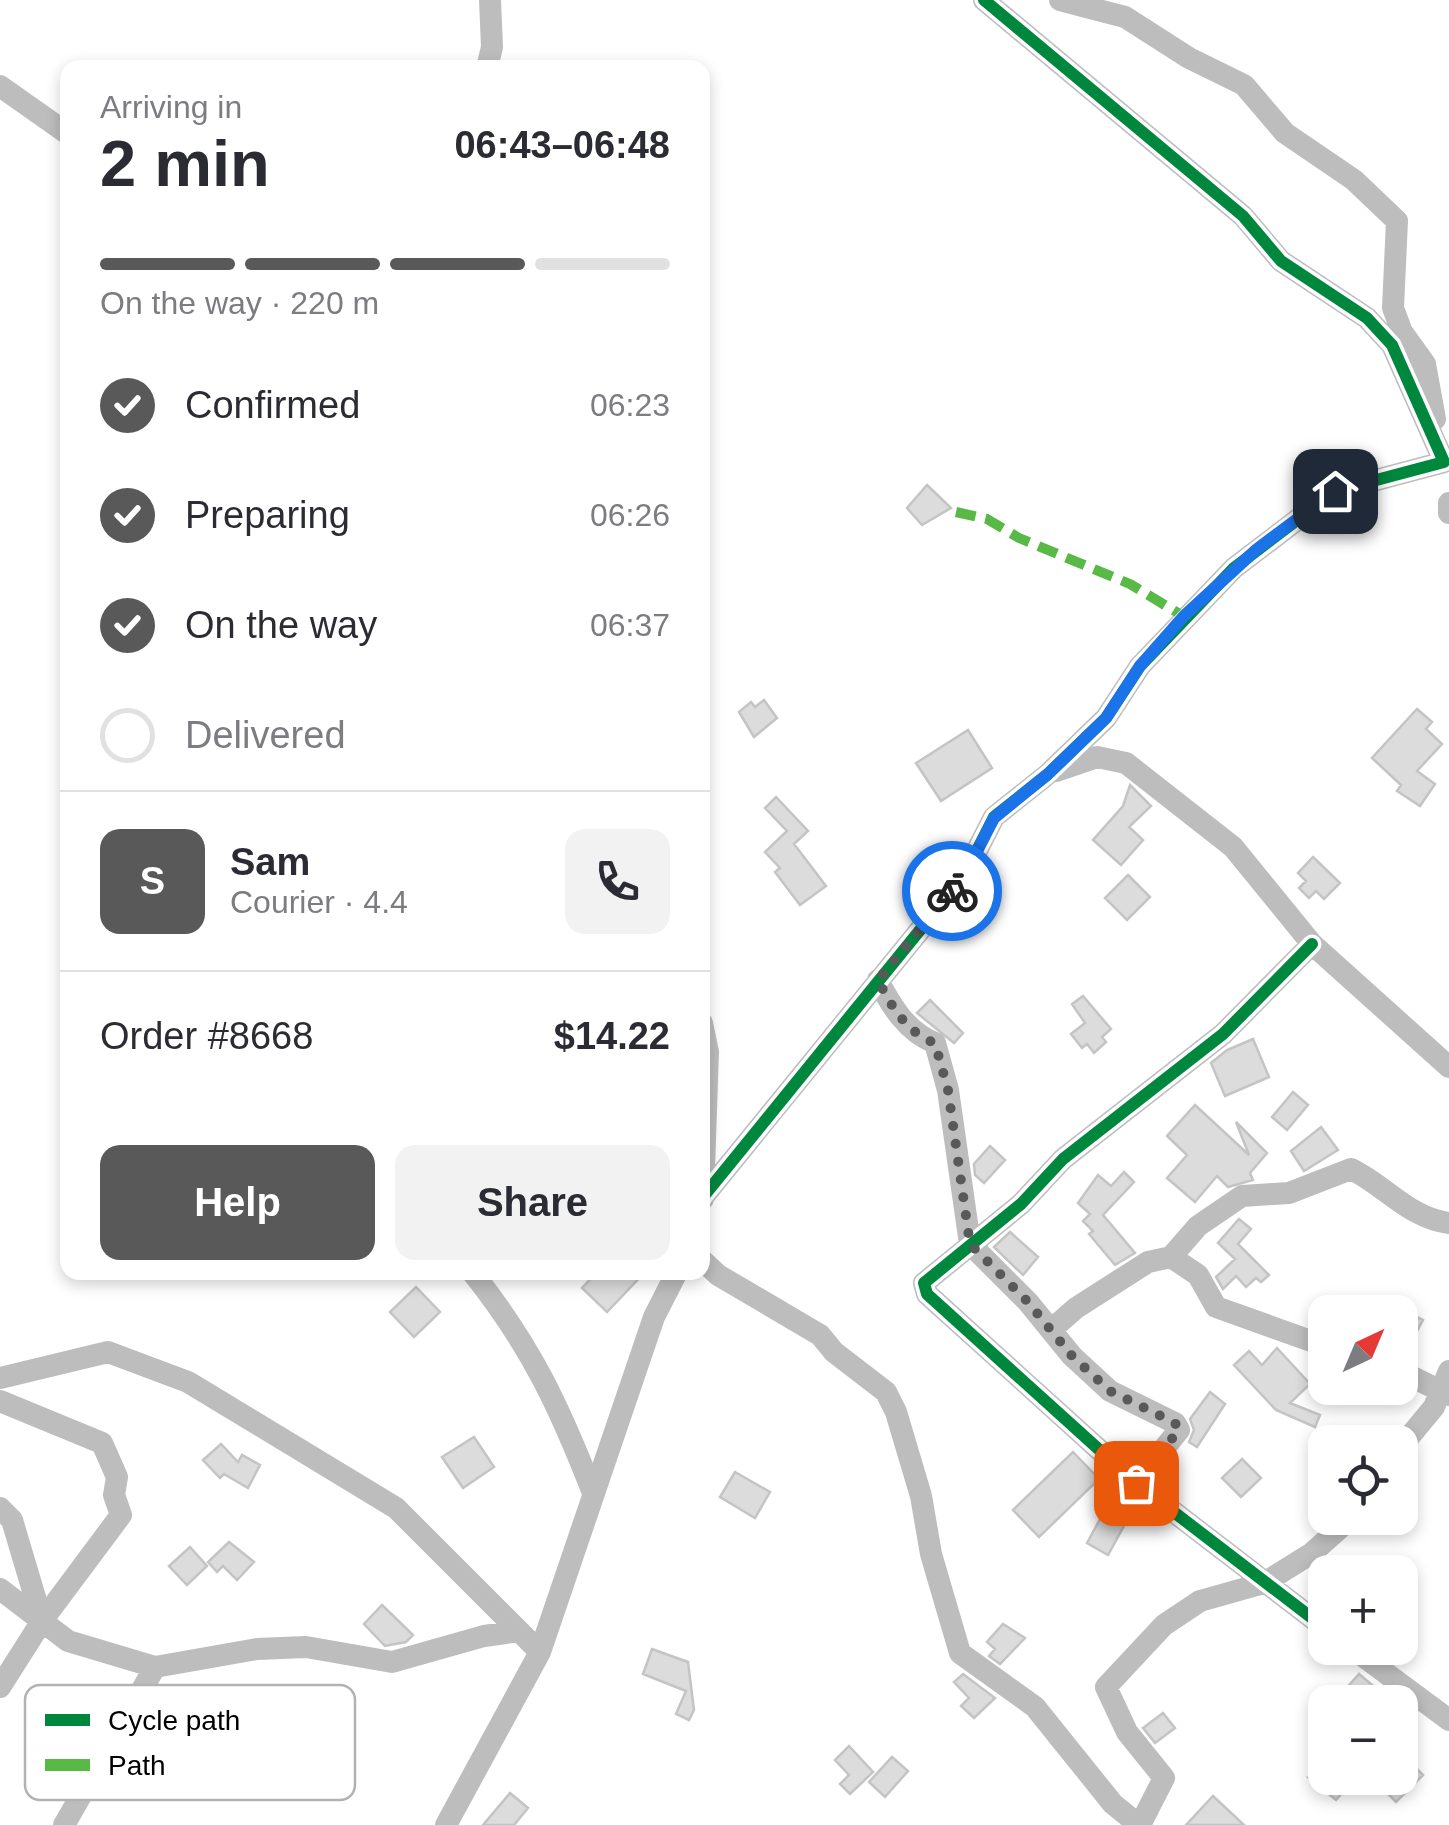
<!DOCTYPE html>
<html lang="en">
<head>
<meta charset="utf-8">
<style>
  body { margin:0; font-family:Helvetica,sans-serif; background:#f2f2f3; color:#2b2b33; height:100vh; display:flex; flex-direction:column; font-size:38px; white-space:nowrap }
  * { box-sizing:border-box; margin:0 }
  p { font-size:32px; color:#7c7c81 }
  .icon { flex:none; width:55px; height:55px; fill:none; stroke:currentColor; stroke-width:2; stroke-linecap:round; stroke-linejoin:round }
  .map { position:relative; flex:1; overflow:hidden }
  .side { position:absolute; left:60px; top:60px; width:650px; height:1220px; display:flex; flex-direction:column; background:#fff; border-radius:20px; box-shadow:0 5px 15px #0003 }
  .side>* { flex:none }
  .needle { width:65px; rotate:44deg }
  .buttons { position:absolute; left:1308px; top:1295px; display:grid; gap:20px }
  .buttons a { display:grid; place-items:center; width:110px; height:110px; border-radius:20px; background:#fff; box-shadow:0 5px 15px #0003; font-size:50px }
  .pin { position:absolute; display:grid; place-items:center; width:85px; height:85px; color:#fff; margin:-42px; border-radius:20px; box-shadow:0 5px 15px #0006 }
  .courier { position:absolute; display:grid; place-items:center; width:100px; height:100px; margin:-50px; border:8px solid #1a73e8; border-radius:50%; background:#fff; color:#222; box-shadow:0 2px 12px #0007 }
  .headline em { font-style:normal; font-weight:600 }
  .headline div { display:flex; flex-direction:column-reverse }
  .headline { display:flex; align-items:center; justify-content:space-between; height:170px; padding:0 40px }
  h1 { font-size:65px; font-weight:600; line-height:75px }
  .bar { display:grid; grid-template-columns:repeat(4,1fr); gap:15px 10px; align-content:center; height:120px; padding:0 40px }
  .bar i { height:12px; border-radius:8px; background:#e1e1e2 }
  .bar .on { background:#595959 }
  .bar p { grid-column:span 4 }
  .line { display:flex; align-items:center; gap:25px; padding:0 40px; border-top:2px solid #e1e1e2 }
  .line div { flex:1 }
  .round { display:grid; place-items:center; flex:none; width:105px; height:105px; border-radius:20px; background:#f2f2f3 }
  ol { padding:0 40px; list-style:none }
  li { display:flex; align-items:center; gap:30px; height:110px }
  li p { margin-inline-start:auto }
  li .icon { padding:10px; border-radius:50%; background:#595959; color:#fff; stroke-width:4 }
  li:last-child { color:#7c7c81 }
  li i { width:55px; height:55px; border:5px solid #e1e1e2; border-radius:50% }
  .cta { display:flex; gap:20px; margin-top:auto; padding:20px 40px }
  .cta a { flex:1; height:115px; border-radius:20px; background:#595959; color:#fff; font-size:40px; font-weight:600; line-height:115px; text-align:center }
  .cta a+a { background:#f2f2f3; color:#2b2b33 }
  .map>svg:first-child { display:block }
</style>
</head>
<body>
<div class="map">
<svg width="1449" height="1825" viewBox="0 0 1449 1825">
  <rect width="100%" height="100%" fill="#fff"/>
  <path fill="#dcdcdc" stroke="#c4c4c4" stroke-width="2.5" d="M927,485L951,508L922,525L907,508Z
    M764,700L777,718L754,737L739,712L751,702L755,707Z
    M1417,709L1432,722L1426,729L1442,744L1417,771L1435,784L1420,806L1397,791L1401,785L1372,758Z
    M968,730L992,768L941,801L916,763Z
    M1130,785L1151,806L1129,827L1143,840L1121,865L1093,840L1123,806Z
    M776,797L808,831L794,844L826,886L800,905L775,872L780,868L765,852L787,831L765,808Z
    M1313,857L1340,883L1324,899L1316,891L1309,898L1299,888L1306,881L1298,873Z
    M1128,875L1150,897L1127,920L1105,898Z
    M1083,996L1111,1029L1102,1037L1106,1042L1094,1053L1087,1044L1082,1048L1071,1034L1085,1023L1072,1004Z
    M930,1000L963,1033L954,1043L917,1013Z
    M1253,1039L1269,1077L1225,1096L1211,1063L1227,1050Z
    M1293,1092L1308,1105L1287,1130L1272,1117Z
    M1195,1105L1249,1155L1236,1122L1267,1153L1250,1173L1253,1180L1228,1187L1217,1176L1195,1202L1167,1178L1187,1155L1167,1136Z
    M1321,1127L1338,1150L1304,1171L1291,1151Z
    M990,1146L1005,1160L984,1183L975,1175L974,1164Z
    M1124,1172L1134,1182L1103,1215L1135,1253L1115,1265L1089,1234L1093,1231L1083,1221L1090,1214L1078,1203L1098,1175L1111,1186Z
    M1239,1219L1251,1229L1238,1244L1269,1275L1261,1282L1256,1278L1246,1287L1236,1276L1223,1289L1216,1277L1235,1259L1218,1243Z
    M1010,1232L1038,1257L1023,1275L994,1247Z
    M597,1272H645L607,1312L582,1288Z
    M416,1287L440,1312L414,1337L390,1312Z
    M1400,1308L1423,1320L1403,1357L1400,1356Z
    M1277,1348L1310,1384L1290,1403L1320,1415L1315,1427L1276,1410L1234,1365L1249,1351L1262,1365Z
    M1210,1392L1225,1404L1197,1447L1189,1442L1194,1430L1190,1419Z
    M474,1437L494,1467L463,1488L442,1457Z
    M221,1444L238,1462L242,1455L260,1465L248,1488L224,1474L220,1478L203,1460Z
    M1073,1452L1099,1479L1039,1537L1013,1510Z
    M1242,1459L1261,1478L1241,1497L1222,1478Z
    M735,1472L770,1492L755,1518L720,1497Z
    M1105,1510L1126,1522L1108,1555L1087,1543Z
    M229,1542L254,1562L237,1580L223,1566L217,1572L208,1562Z
    M190,1547L207,1566L187,1585L169,1566Z
    M382,1605L413,1635L406,1642L385,1646L364,1624Z
    M1003,1624L1025,1638L1000,1664L989,1656L995,1649L987,1642Z
    M652,1649L688,1662L694,1710L689,1720L676,1714L686,1691L643,1674Z
    M963,1674L995,1698L974,1718L961,1706L969,1698L954,1682Z
    M1359,1674L1372,1685L1357,1702H1334Z
    M1163,1713L1175,1728L1155,1743L1143,1728Z
    M849,1746L873,1772L850,1794L840,1784L849,1775L835,1760Z
    M1400,1752L1423,1775L1396,1802L1379,1785L1387,1778H1400Z
    M892,1757L908,1771L885,1797L869,1782Z
    M1309,1778H1355L1336,1800Z
    M510,1793L528,1808L514,1825H483Z
    M1213,1796L1244,1825H1186Z"/>
  <g fill="none" stroke-linecap="round" stroke-linejoin="round">
    <path stroke="#bdbdbd" stroke-width="22" d="M1060,0L1125,17L1189,58L1244,85L1285,133L1354,180L1397,221L1393,308L1402,332L1425,364L1435,419
      M487,68L492,47L490,0
      M0,86L68,134
      M1449,503V513
      M1056,771L1097,757L1126,763L1233,847L1312,944L1449,1067
      M1312,944L1223,1034L1063,1159L1021,1204L924,1283L927,1294L1136,1483L1325,1628
      M878,980C891,1006 907,1032 935,1043L948,1090L970,1244L1028,1302L1072,1356L1110,1391L1175,1423L1179,1430L1136,1483
      M702,1023L708,1052L703,1199
      M703,1197L964,876L994,817L1048,774L1106,718L1140,666L1234,568L1335,491L1444,462L1392,345L1367,318L1281,261L1243,216L984,0
      M1171,1257L1198,1275L1216,1307L1325,1346
      M702,1260L718,1275L820,1335L834,1352L886,1392L896,1412L921,1496L931,1554L960,1653L1035,1707L1113,1804L1139,1825
      M472,1272C531,1346 559,1406 593,1493
      M1051,1330L1076,1308L1148,1262L1171,1257L1198,1226L1242,1196L1289,1193L1351,1169C1386,1186 1409,1218 1449,1223
      M1400,1371L1449,1395
      M0,1378L108,1352L188,1382L396,1508L540,1652
      M0,1401L102,1443L117,1477L114,1495L121,1515L42,1621L0,1687
      M1400,1448L1434,1407L1449,1371
      M0,1508L12,1520L42,1621
      M0,1589L68,1641L155,1667L64,1825
      M1352,1648L1449,1720
      M155,1667L257,1649L306,1647L392,1662L484,1636L519,1631
      M446,1825L540,1652L654,1317L677,1272
      M1140,1825L1164,1778L1127,1732L1106,1687L1164,1625L1200,1601L1264,1583L1312,1553L1351,1518"/>
    <path stroke="#58b947" stroke-width="10" stroke-dasharray="20 10" stroke-linecap="butt" d="M956,512L987,519L1019,538L1130,584L1183,616"/>
    <g stroke="#fff" stroke-width="19">
      <path id="cycleway" d="M1312,944L1223,1034L1063,1159L1021,1204L924,1283L927,1294L1136,1483L1325,1628
        M703,1197L964,876L994,817L1048,774L1106,718L1140,666L1234,568L1335,491L1444,462L1392,345L1367,318L1281,261L1243,216L984,0"/>
    </g>
    <use href="#cycleway" stroke="#00873e" stroke-width="12"/>
  </g>
  <g fill="none" stroke-linecap="round" stroke-linejoin="round">
    <path stroke="#595959" stroke-width="10" stroke-dasharray="0 18" d="M952,891L878,980C891,1006 907,1033 935,1043L948,1090L970,1244L1028,1302L1072,1356L1110,1391L1175,1423L1179,1430L1136,1483"/>
    <path stroke="#1a73e8" stroke-width="12" d="M952,891L964,876L994,818L1048,774L1106,718L1140,666L1184,616L1257,549L1335,491"/>
  </g>
  <rect x="25" y="1685" width="330" height="115" rx="15" fill="#fff" stroke="#b2b2b2" stroke-width="2.5"/>
  <rect x="45" y="1714" width="45" height="12" fill="#00873e"/>
  <rect x="45" y="1759" width="45" height="12" fill="#58b947"/>
  <g font-size="28" fill="#000">
    <text x="108" y="1730">Cycle path</text>
    <text x="108" y="1775">Path</text>
  </g>
</svg>
<div class="buttons">
<a><svg class="needle" viewBox="-14 -14 28 28"><path d="M0-13l5 13h-10z" fill="#e53935"/><path d="M0 13l5-13h-10z" fill="#7c7c81"/></svg></a>
<a><svg class="icon" aria-label="locate" viewBox="0 0 24 24"><circle cx="12" cy="12" r="6"/><path d="M12 2v4M12 18v4M2 12h4M18 12h4"/></svg></a>
<a>+</a>
<a>−</a>
</div>
<div class="pin" style="left:1136px;top:1483px;background:#ea580c"><svg class="icon" aria-label="bag" viewBox="0 0 24 24"><path d="M5 8h14l-1 12H6zM9 8a3 3 0 0 1 6 0"/></svg></div>
<div class="pin" style="left:1335px;top:491px;background:#1f2937"><svg class="icon" aria-label="home" viewBox="0 0 24 24"><path d="M3 11l9-7 9 7M6 9v11h12V9"/></svg></div>
<div class="courier" style="left:952px;top:891px"><svg class="icon" aria-label="bike" viewBox="0 0 24 24"><circle cx="6" cy="16" r="4"/><circle cx="18" cy="16" r="4"/><path d="M6 16l4-8h5l3 8M10 8l3 8H6M13 5h3"/></svg></div>
<section class="side">
<div class="headline"><div><h1>2 min</h1><p>Arriving in</p></div><em>06:43–06:48</em></div>
<div class="bar"><i class="on"></i><i class="on"></i><i class="on"></i><i></i><p>On the way · 220 m</p></div>
<ol>
<li><svg class="icon" aria-label="check" viewBox="0 0 24 24"><path d="M5 12l5 5 9-10"/></svg>Confirmed<p>06:23</p></li>
<li><svg class="icon" aria-label="check" viewBox="0 0 24 24"><path d="M5 12l5 5 9-10"/></svg>Preparing<p>06:26</p></li>
<li><svg class="icon" aria-label="check" viewBox="0 0 24 24"><path d="M5 12l5 5 9-10"/></svg>On the way<p>06:37</p></li>
<li><i></i>Delivered</li>
</ol>
<div class="line" style="height:180px"><b class="round" style="background:#595959;color:#fff">S</b><div><b>Sam</b><p>Courier · 4.4</p></div><a class="round"><svg class="icon" aria-label="phone" viewBox="0 0 24 24"><path d="M5 4h4l2 5-3 2q2 4 5 5l2-3 5 2v4C11 20 4 13 5 4z"/></svg></a></div>
<div class="line" style="height:130px"><div>Order #8668</div><b>$14.22</b></div>
<div class="cta"><a>Help</a><a>Share</a></div>
</section>
</div>
</body>
</html>
